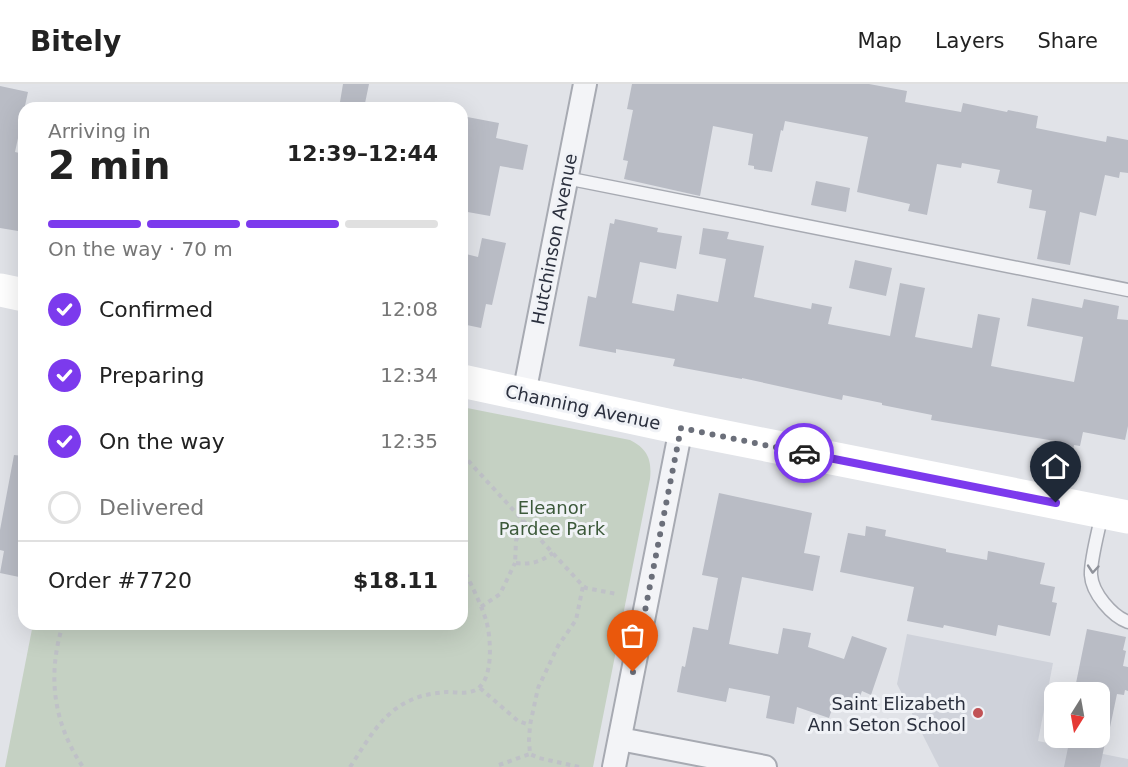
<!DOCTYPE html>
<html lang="en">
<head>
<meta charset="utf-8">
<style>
  body { margin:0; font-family:"DejaVu Sans",sans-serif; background:#f6f6f6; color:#222; height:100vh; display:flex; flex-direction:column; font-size:22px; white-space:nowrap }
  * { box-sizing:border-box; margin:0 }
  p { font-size:20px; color:#767676 }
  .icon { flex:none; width:33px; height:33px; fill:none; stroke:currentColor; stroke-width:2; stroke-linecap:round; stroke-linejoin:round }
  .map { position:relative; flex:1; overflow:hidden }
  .drawer { position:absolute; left:18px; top:18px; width:450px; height:528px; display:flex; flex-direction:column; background:#fff; border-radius:18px; box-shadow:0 6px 24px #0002 }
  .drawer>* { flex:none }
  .needle { width:39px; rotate:191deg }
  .tools { position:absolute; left:1044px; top:598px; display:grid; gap:12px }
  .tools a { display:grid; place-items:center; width:66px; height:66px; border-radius:12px; background:#fff; box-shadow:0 6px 24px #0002; font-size:30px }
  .pin { position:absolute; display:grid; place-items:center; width:51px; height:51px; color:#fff; margin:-62px -26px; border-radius:50% 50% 50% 0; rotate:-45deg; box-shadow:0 0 6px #0007 }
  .pin .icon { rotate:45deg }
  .courier { position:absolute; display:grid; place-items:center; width:60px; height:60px; margin:-30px; border:4px solid #7c3aed; border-radius:50%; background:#fff; color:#222; box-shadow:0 2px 8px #0007 }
  .headline em { font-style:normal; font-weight:600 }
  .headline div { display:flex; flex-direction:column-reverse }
  .headline { display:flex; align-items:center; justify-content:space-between; height:102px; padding:0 30px }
  h1 { font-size:39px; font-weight:600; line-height:45px }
  .bar { display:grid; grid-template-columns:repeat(4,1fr); gap:9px 6px; align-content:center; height:72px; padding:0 30px }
  .bar i { height:8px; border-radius:4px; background:#e0e0e0 }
  .bar .active { background:#7c3aed }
  .bar p { grid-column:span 4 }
  .line { display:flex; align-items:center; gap:15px; padding:0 30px; border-top:2px solid #e0e0e0 }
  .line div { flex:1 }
  ol { padding:0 30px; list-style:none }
  li { display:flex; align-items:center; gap:18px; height:66px }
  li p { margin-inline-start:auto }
  li .icon { padding:6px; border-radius:50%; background:#7c3aed; color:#fff; stroke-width:4 }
  li:last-child { color:#767676 }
  li i { width:33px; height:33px; border:3px solid #e0e0e0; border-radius:50% }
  header { display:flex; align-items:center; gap:36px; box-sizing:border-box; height:84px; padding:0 30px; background:#fff; border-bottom:2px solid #e0e0e0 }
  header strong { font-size:28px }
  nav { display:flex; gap:33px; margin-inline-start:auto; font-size:21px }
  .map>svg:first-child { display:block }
</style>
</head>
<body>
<header>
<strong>Bitely</strong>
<nav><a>Map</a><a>Layers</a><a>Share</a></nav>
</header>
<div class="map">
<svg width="1128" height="683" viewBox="0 0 1128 683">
  <rect width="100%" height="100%" fill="#e1e3e8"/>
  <path fill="#cfd2da" d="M907,550L1053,579L1038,657L1128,675V683H939L897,600Z"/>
  <path fill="#c5d1c3" d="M462,323L630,356C648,365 652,376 650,395L593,683H5L33,540H462Z"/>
  <path fill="#b9bcc5" d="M343,0H369L364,24H339Z
    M632,0H869L907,7L905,18L961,28L963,19L1007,28L1008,26L1038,32L1036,44L1106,58L1107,52L1128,56V89L1120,88L1119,94L1105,91L1096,132L1080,128L1070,181L1037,175L1046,127L1029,124L1032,106L997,99L1000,86L962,79L961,84L937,80L927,131L908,127L910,120L857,108L868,53L785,37L783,47L781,46L772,88L754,85V82L748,81L753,50L713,42L700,112L624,95L628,77L623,76L633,26L627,25Z
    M0,2L28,8L15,68L24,70V148L0,144Z
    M462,32L499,39L496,54L528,61L523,86L500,82L490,132L462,127Z
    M816,97L850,104L846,128L811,121Z
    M615,135L658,144L657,148L682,152L676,185L640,178L632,219L674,227L677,210L718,218L726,175L699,170L703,144L729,148L727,155L764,162L754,213L811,225L812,219L832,223L828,240L890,252L900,199L925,204L915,253L972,264L978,230L1000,234L991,282L1074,298L1083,253L1027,242L1032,214L1082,224L1084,215L1119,222L1117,235L1128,236V342L1125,356L1083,348L1080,362L1074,361L1073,367L1054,363L1055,357L931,336L932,331L882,321V319L843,311L842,316L742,294V295L673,282L675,275L616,265V269L579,262L588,212L596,214L610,139L614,140Z
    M482,154L506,159L492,221L486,220L481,244L462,240V169L478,173Z
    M855,176L892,184L886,212L849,204Z
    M14,371L24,372V494L0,489L4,467L0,466V446Z
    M719,409L812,429L804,469L820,472L813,507L742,493L729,560L778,570L783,544L811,549L808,563L844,575L852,552L887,564L871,611L862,607L856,623L835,616L829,634L797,623L794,640L766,634L770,612L729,604L726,618L677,608L682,582L685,583L693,543L708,546L718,494L702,491Z
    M866,442L886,446L885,452L946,465V468L987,476L988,467L1045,479L1040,500L1055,503L1052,518L1057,519L1050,552L998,541L996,552L944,541L943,544L907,537L914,503L840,488L848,449L865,452Z
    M1087,545L1126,553L1123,566L1126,567L1123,582L1128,583V607L1125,606L1124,611L1117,610L1109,648L1100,647V609H1074Z
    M1070,654H1106L1100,683H1064Z"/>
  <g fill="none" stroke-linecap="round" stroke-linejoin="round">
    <g stroke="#a7aab2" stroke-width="15">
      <path id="lane" d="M566,94L1128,206
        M1102,429C1099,445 1090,477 1091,491C1092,509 1112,532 1128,538"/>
    </g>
    <g stroke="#a7aab2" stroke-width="26">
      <path id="street" d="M524,310L585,0
        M620,655L765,683
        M614,683L681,344"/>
    </g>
    <path stroke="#bfc1c7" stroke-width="4" stroke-dasharray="4.5 4.5" stroke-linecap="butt" d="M462,370L583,502L586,504L617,510
      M523,436L516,457L515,479C531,481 540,478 553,469
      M481,523L500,510L515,479
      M63,540C47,591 53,639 83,683
      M480,604L518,637L530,641
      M499,681L530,670
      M350,683C367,658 381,629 411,616C421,611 435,609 446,608C455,608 465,610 473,607C495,600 491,552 486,536C480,517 470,499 462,481
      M579,683L539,674L530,670L529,656L530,641L538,604L558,562L576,536L583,502"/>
    <use href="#lane" stroke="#f3f4f7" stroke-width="12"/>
    <use href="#street" stroke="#f3f4f7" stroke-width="22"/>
    <path stroke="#fff" stroke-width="33" d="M0,206L24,211
      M462,297L681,344L1128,433"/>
  </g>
  <defs><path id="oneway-chevron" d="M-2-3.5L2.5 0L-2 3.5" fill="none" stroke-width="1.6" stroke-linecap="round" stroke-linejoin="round" transform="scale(1.5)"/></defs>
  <use stroke="#8f929a" href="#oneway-chevron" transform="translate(1093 485) rotate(95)"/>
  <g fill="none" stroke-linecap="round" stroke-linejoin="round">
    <path stroke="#6b6f7a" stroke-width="6" stroke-dasharray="0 10.8" d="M633,588L681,344L804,369"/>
    <path stroke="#7c3aed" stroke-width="8" d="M804,369L1056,419"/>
  </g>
  <circle fill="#c15255" stroke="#f0f2f6" stroke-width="2" cx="978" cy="629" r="6"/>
  <g text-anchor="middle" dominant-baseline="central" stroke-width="6" stroke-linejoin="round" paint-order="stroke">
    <g font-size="18" fill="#2b303e" stroke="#f0f2f6">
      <text transform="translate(554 155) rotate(-79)">Hutchinson Avenue</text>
      <text transform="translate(583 323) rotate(12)">Channing Avenue</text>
    </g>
    <g font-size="18" fill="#3c593a" stroke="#f0f2f6">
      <text x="552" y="423">Eleanor<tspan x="552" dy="21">Pardee Park</tspan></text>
    </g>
    <g font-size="18" fill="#2b303e" stroke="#f0f2f6" text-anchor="end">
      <text x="966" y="619">Saint Elizabeth<tspan x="966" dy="21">Ann Seton School</tspan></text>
    </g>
  </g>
</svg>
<div class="tools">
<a><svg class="needle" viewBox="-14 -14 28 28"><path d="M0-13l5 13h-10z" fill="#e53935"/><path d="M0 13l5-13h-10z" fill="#767676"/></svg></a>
</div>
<div class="pin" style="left:633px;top:588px;background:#ea580c"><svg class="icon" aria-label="bag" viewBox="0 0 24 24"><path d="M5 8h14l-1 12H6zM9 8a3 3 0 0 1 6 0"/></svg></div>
<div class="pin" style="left:1056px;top:419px;background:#1f2937"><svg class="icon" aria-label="home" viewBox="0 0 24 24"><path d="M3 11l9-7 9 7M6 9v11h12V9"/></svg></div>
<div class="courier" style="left:804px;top:369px"><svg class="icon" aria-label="car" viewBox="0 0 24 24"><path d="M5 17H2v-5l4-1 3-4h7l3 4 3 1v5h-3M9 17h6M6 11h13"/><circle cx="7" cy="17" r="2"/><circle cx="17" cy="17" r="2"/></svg></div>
<section class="drawer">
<div class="headline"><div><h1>2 min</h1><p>Arriving in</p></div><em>12:39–12:44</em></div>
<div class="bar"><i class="active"></i><i class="active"></i><i class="active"></i><i></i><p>On the way · 70 m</p></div>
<ol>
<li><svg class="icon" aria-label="check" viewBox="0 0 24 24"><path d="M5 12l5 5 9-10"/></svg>Confirmed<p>12:08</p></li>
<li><svg class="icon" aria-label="check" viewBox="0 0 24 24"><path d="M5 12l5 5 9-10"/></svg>Preparing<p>12:34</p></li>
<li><svg class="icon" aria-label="check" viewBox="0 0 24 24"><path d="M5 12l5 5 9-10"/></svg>On the way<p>12:35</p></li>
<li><i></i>Delivered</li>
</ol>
<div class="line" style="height:78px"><div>Order #7720</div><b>$18.11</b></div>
</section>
</div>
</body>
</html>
